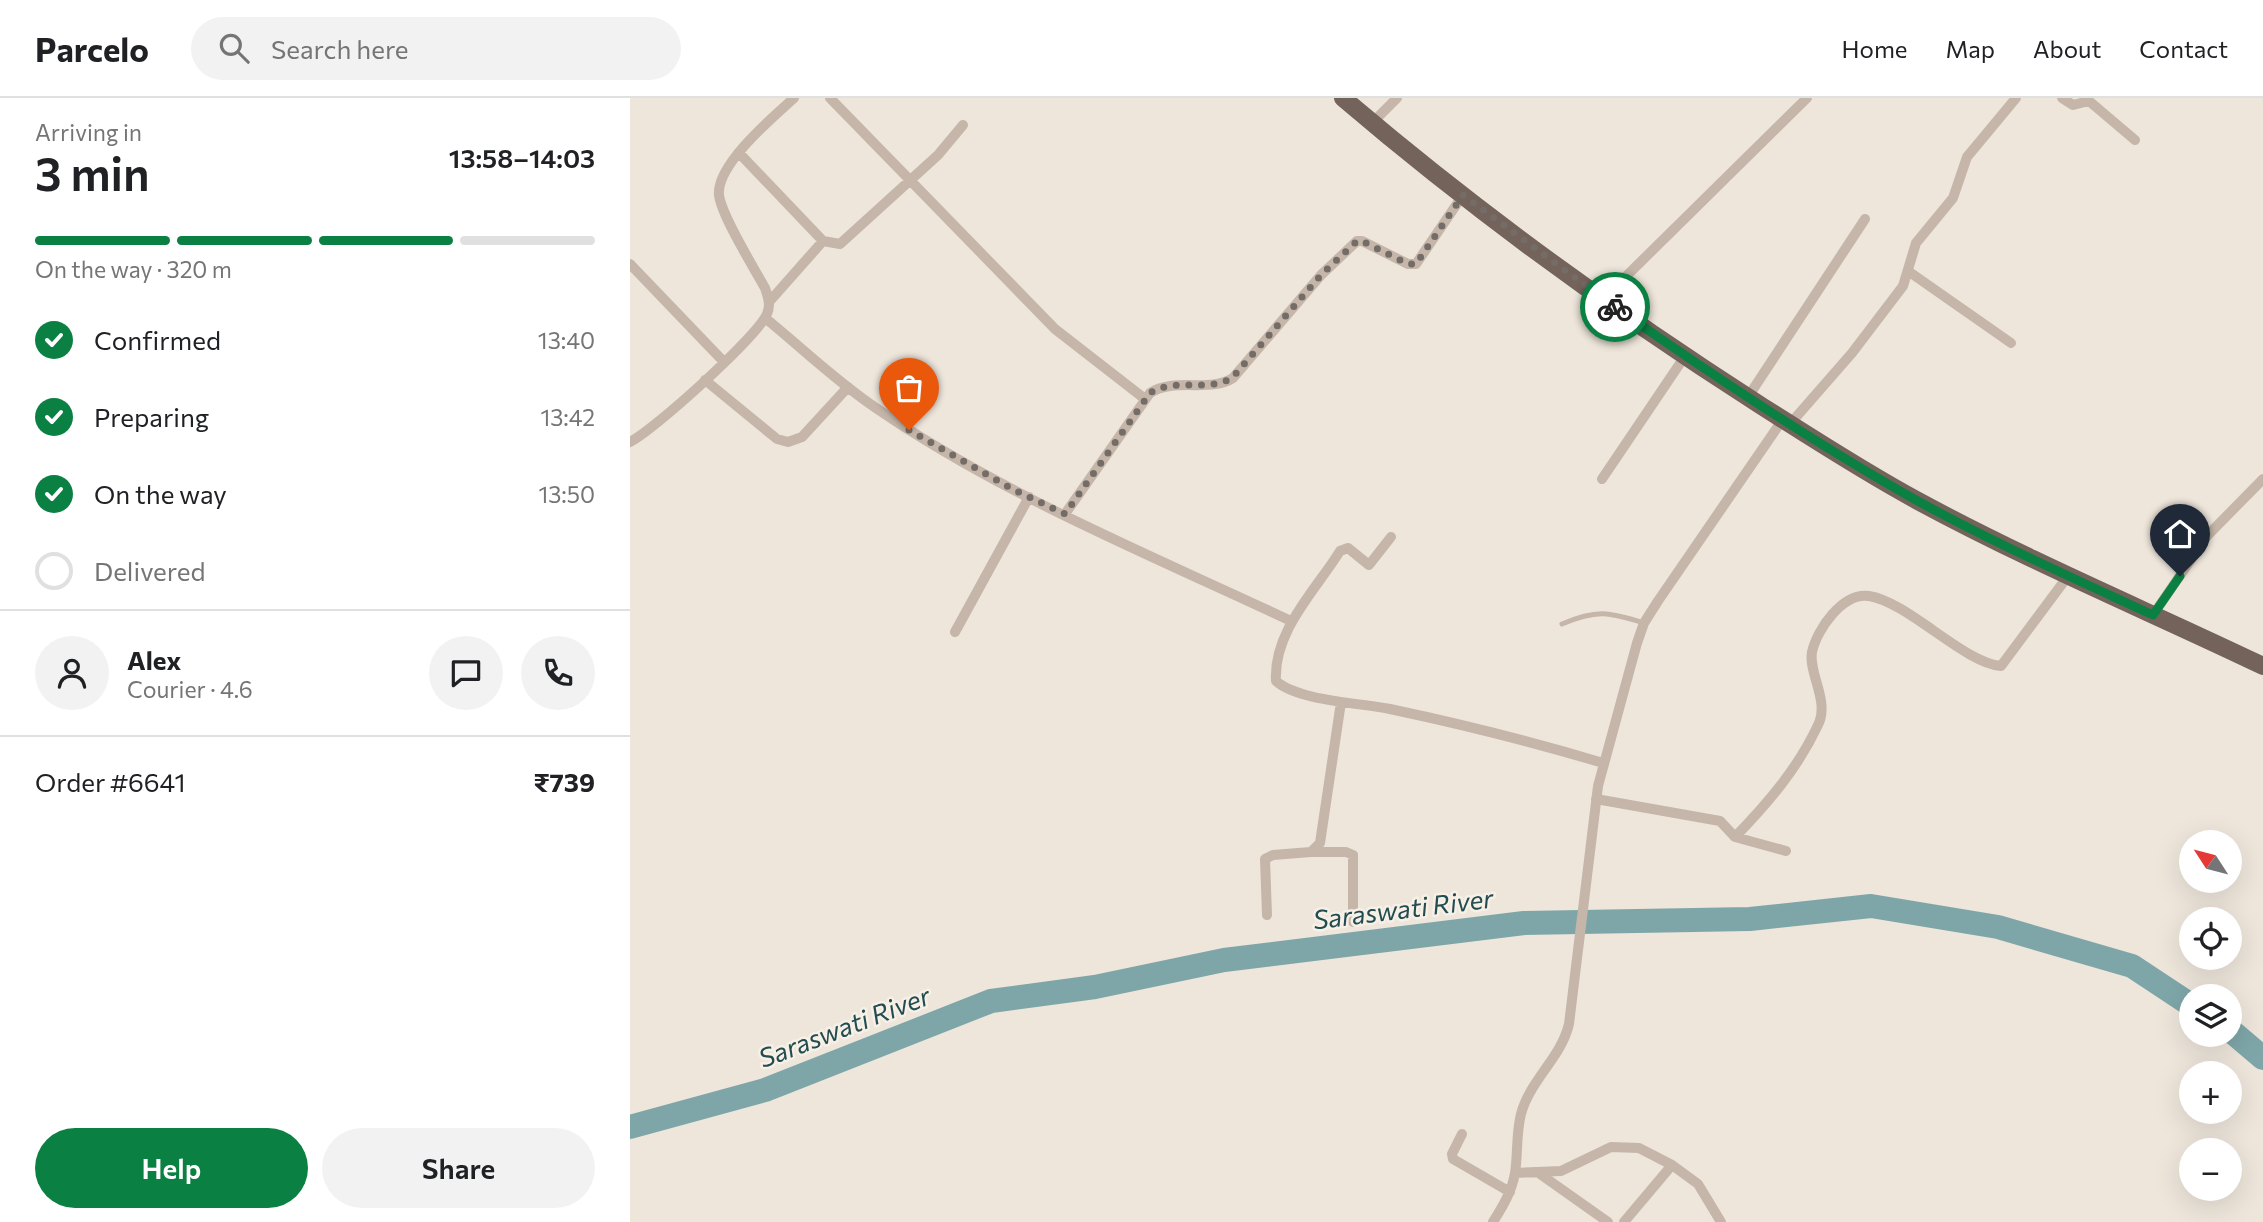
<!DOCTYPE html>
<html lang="en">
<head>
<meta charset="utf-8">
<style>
  body { margin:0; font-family:Commissioner,sans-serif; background:#f2f2f2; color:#202124; height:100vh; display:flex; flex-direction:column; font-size:26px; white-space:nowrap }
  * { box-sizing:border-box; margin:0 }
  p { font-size:23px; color:#757577 }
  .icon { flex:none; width:38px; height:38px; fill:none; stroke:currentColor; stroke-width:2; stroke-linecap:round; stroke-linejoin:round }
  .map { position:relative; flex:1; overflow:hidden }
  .side { display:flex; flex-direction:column; background:#fff; width:630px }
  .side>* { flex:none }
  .needle { width:46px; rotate:306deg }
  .tools { position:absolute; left:1549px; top:732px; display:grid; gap:14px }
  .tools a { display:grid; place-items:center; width:63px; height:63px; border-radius:50%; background:#fff; box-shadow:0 7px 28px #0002; font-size:35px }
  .pin { position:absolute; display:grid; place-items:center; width:60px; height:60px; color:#fff; margin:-72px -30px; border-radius:50% 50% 50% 0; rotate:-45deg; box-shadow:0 0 7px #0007 }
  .pin .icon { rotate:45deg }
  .courier { position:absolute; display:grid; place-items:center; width:70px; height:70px; margin:-35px; border:5px solid #0b8043; border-radius:50%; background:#fff; color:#222; box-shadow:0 2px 9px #0007 }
  .summary em { font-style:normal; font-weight:600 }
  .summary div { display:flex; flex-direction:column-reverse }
  .summary { display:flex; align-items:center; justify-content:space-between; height:119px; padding:0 35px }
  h1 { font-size:46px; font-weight:600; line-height:52px }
  .bar { display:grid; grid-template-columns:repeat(4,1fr); gap:10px 7px; align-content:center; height:84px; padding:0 35px }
  .bar i { height:9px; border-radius:5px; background:#e0e0e0 }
  .bar .active { background:#0b8043 }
  .bar p { grid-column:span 4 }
  .line { display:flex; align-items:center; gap:18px; padding:0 35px; border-top:2px solid #e0e0e0 }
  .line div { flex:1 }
  .round { display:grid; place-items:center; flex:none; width:74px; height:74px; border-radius:37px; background:#f2f2f2 }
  ol { padding:0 35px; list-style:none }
  li { display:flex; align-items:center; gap:21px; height:77px }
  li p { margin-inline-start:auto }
  li .icon { padding:7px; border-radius:50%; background:#0b8043; color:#fff; stroke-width:4 }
  li:last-child { color:#757577 }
  li i { width:38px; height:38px; border:4px solid #e0e0e0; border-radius:50% }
  .button { display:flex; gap:14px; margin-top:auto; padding:14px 35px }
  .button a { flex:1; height:80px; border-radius:42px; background:#0b8043; color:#fff; font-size:28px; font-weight:600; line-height:80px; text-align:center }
  .button a+a { background:#f2f2f2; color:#202124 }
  header { display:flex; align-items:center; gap:42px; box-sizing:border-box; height:98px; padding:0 35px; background:#fff; border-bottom:2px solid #e0e0e0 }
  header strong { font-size:33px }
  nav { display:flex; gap:38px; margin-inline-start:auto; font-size:24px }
  .search { width:490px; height:63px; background:#f2f2f2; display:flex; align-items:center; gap:18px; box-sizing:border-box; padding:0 24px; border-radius:38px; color:#757577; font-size:26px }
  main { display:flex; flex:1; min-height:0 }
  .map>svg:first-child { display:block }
</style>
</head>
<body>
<header>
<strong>Parcelo</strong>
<div class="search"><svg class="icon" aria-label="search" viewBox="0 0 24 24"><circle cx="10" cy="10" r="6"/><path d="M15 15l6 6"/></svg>Search here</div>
<nav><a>Home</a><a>Map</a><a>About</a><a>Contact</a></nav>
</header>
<main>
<section class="side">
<div class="summary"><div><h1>3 min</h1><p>Arriving in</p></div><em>13:58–14:03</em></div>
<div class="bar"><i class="active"></i><i class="active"></i><i class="active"></i><i></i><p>On the way · 320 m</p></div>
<ol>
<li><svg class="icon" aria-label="check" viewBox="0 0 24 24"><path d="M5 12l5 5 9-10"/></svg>Confirmed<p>13:40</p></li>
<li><svg class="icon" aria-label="check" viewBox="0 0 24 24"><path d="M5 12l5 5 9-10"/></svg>Preparing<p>13:42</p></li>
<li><svg class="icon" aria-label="check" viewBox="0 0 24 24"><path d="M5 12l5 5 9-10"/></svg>On the way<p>13:50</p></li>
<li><i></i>Delivered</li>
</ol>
<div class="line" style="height:126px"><a class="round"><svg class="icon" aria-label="person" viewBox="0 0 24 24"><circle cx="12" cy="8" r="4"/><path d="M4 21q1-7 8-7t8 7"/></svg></a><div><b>Alex</b><p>Courier · 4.6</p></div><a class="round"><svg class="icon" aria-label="chat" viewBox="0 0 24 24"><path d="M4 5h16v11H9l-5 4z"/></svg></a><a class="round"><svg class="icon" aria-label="phone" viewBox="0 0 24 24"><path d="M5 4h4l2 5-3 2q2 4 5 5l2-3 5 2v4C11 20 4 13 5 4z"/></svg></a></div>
<div class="line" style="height:91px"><div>Order #6641</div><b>₹739</b></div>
<div class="button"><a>Help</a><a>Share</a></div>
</section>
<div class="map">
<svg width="1633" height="1124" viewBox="0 0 1633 1124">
  <rect width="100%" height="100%" fill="#eee6db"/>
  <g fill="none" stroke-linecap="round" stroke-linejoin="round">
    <path stroke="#7ea6a8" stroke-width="24" d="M1600,932L1633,960
      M0,1029L135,992L361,903L465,889L594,862L894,825L1120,821L1241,808L1368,829L1502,868L1561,907"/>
    <path stroke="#c5b6a9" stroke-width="5" d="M932,526C967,511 979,514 1014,525"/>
    <path stroke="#c5b6a9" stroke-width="10" d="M200,0L425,231L515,301
      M1432,0L1443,7L1459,3L1505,42
      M742,25L767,0
      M110,56L193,143L210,146L308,57L333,27
      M0,166L94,264
      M1278,173L1381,245
      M973,201L1177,0
      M139,204L193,143
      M135,220C172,250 207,284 246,310C374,398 521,457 661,523
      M75,282L147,341L158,344L172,339L218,289
      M1118,299L1235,121
      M1160,326L1222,255L1273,188L1286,145L1323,100L1337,59L1386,0
      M0,344C24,332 127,239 137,216C141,207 138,199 135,190C124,170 91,117 89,97C86,67 143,19 164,0
      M972,381L1055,258
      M435,416L520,295C544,279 580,295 603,280L691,177L727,143H732L778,166H786L833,97
      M761,439L739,467L718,450L710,453C686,492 643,533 646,583C668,603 731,605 760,611C831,626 903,644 973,665
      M1523,517L1577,438L1633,381
      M325,534L399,399
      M966,701L1090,723L1105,739L1156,753
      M1105,739C1138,705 1168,670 1188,627C1200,603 1178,575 1182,554C1187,531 1213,494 1239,498C1278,504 1334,565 1371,568L1438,478
      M681,754H716L723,757V824
      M637,817L635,761L643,757L681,754L690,745L711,604
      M832,1036L822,1056L823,1061L880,1094
      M885,1075L931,1073L981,1049L1009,1050L1042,1067L1068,1086L1091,1124
      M910,1076L978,1124
      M863,1124C873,1108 882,1093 885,1075C888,1056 886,1035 891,1016C900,982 931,960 939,926L968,688L1007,545L1014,525L1028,503L1153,321
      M994,1124L1042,1067"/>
    <path stroke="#73635b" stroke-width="18" d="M713,0C844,112 985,214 1130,307C1182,340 1234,374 1288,403C1401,464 1518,513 1633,568"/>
  </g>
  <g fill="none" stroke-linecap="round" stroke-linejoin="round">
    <path stroke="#746c67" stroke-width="7" stroke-dasharray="0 12.6" d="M279,332L382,391L435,416L520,295C544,279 580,295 603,279L691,177L727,143H732L778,166H786L833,97L985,209"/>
    <path stroke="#0b8043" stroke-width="9" d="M985,209C1082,277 1181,343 1284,401C1362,444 1443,480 1523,517L1550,478"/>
  </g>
  <g text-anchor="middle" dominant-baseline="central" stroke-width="5" stroke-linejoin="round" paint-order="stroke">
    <g font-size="26" font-style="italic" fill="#224c50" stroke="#f7f0e7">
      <text transform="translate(773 810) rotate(-7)">Saraswati River</text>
      <text transform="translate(214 928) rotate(-21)">Saraswati River</text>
    </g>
  </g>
</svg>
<div class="tools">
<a><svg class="needle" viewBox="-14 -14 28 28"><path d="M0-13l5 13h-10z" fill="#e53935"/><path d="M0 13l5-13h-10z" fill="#757577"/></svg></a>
<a><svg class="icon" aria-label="locate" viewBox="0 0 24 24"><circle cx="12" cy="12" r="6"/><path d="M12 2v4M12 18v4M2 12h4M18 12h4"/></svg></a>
<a><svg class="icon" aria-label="layers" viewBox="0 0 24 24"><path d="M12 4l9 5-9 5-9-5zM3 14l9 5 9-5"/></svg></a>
<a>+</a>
<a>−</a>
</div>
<div class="pin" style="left:279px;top:332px;background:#ea580c"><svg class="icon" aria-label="bag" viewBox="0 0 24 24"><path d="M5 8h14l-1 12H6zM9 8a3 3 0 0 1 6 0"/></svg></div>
<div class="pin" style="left:1550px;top:478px;background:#1f2937"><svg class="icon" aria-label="home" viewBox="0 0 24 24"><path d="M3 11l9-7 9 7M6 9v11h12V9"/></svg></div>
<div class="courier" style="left:985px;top:209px"><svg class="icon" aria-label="bike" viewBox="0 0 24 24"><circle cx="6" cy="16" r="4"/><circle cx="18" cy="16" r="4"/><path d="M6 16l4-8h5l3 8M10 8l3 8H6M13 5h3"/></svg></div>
</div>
</main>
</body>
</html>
